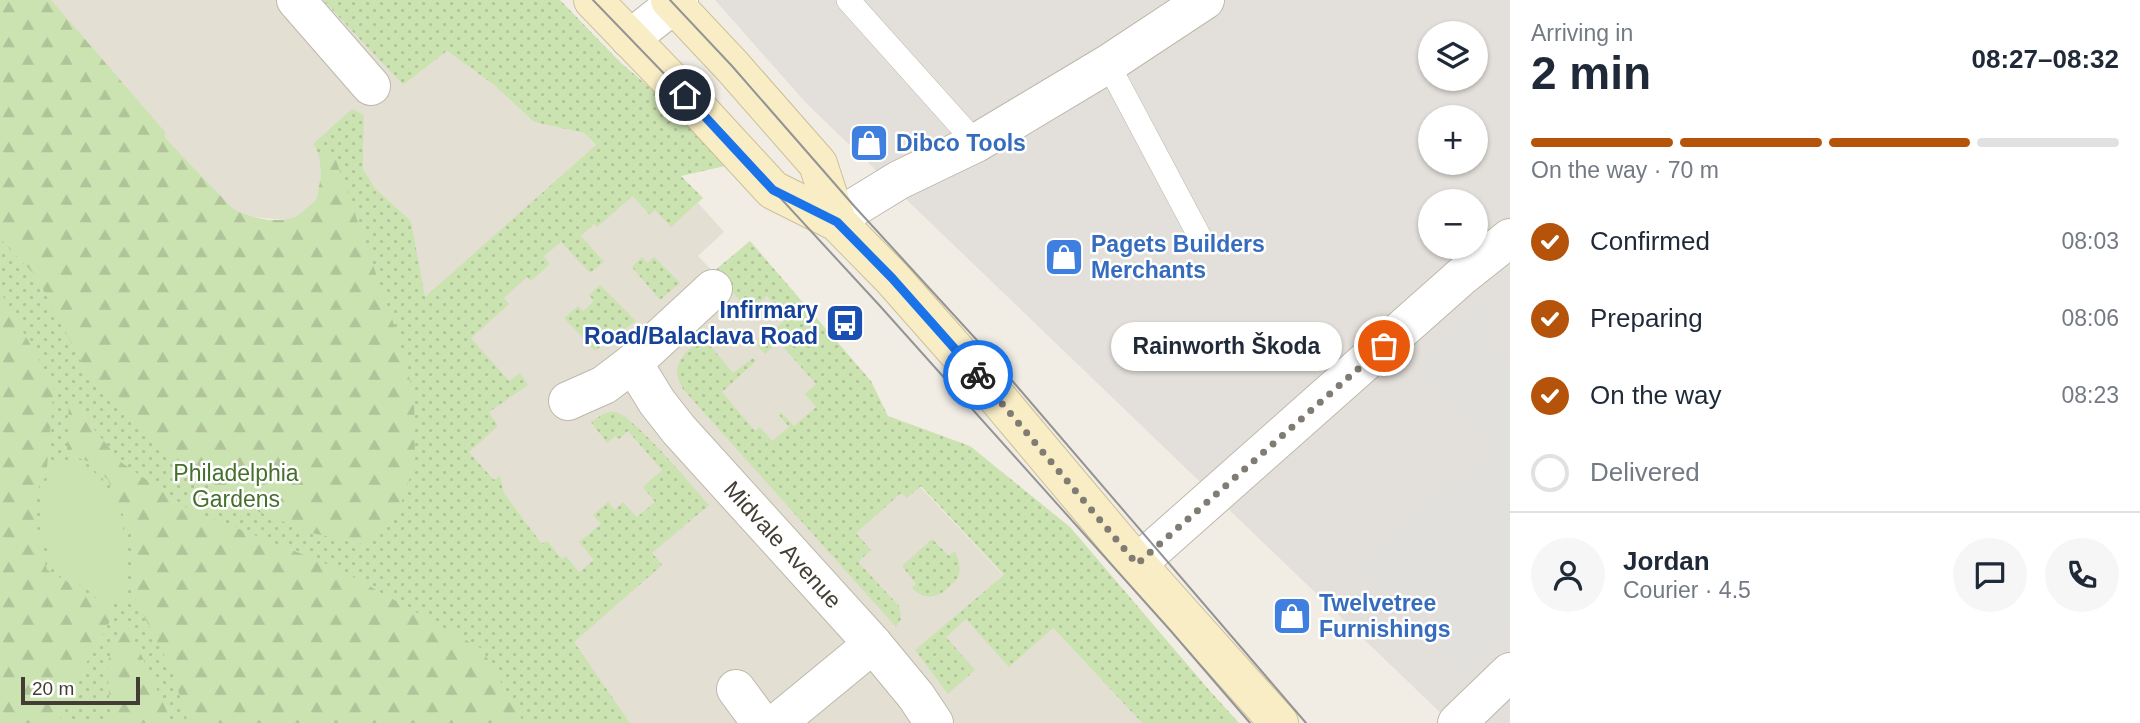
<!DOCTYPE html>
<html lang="en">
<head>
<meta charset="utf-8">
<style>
  body { margin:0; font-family:Helvetica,sans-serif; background:#f6f6f7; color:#1f2937; height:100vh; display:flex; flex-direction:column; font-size:26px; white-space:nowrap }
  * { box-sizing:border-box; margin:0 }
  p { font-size:23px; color:#747a83 }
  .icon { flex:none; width:38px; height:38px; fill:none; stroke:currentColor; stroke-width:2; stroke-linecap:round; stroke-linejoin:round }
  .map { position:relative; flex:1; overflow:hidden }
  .drawer { display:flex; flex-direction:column; background:#fff; width:630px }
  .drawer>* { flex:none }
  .tools { position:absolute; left:1418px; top:21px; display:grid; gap:14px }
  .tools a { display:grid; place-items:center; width:70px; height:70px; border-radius:50%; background:#fff; box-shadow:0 2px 5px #0004; font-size:35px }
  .scale { position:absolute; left:21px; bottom:18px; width:119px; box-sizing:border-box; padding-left:7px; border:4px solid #433d35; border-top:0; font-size:19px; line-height:24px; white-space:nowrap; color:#433d35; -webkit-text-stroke:5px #fff; paint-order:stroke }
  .pin { position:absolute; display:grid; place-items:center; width:60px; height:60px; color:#fff; margin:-30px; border:4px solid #fff; border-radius:50%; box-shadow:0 2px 7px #0007 }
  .courier { position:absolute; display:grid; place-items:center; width:70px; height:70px; margin:-35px; border:5px solid #1a73e8; border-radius:50%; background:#fff; color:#222; box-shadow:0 2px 9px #0007 }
  .bubble { position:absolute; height:49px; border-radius:24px; background:#fff; box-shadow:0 2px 5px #0004; font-size:23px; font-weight:600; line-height:49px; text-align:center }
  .overview em { font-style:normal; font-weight:600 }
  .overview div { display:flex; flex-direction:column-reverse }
  .overview { display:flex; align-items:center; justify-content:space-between; height:119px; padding:0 21px }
  h1 { font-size:46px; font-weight:600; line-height:52px }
  .bar { display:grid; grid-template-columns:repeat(4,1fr); gap:10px 7px; align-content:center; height:84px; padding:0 21px }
  .bar i { height:9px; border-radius:5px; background:#e0e1e3 }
  .bar .active { background:#b45309 }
  .bar p { grid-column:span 4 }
  .line { display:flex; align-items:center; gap:18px; padding:0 21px; border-top:2px solid #e0e1e3 }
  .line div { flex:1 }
  .round { display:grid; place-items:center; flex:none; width:74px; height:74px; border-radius:37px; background:#f6f6f7 }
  ol { padding:0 21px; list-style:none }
  li { display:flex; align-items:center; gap:21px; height:77px }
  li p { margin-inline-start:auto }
  li .icon { padding:7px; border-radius:50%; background:#b45309; color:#fff; stroke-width:4 }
  li:last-child { color:#747a83 }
  li i { width:38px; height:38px; border:4px solid #e0e1e3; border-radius:50% }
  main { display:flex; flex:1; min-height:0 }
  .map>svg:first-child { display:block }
</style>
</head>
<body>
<main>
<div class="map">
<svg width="1510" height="723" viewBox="0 0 1510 723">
  <defs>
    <pattern id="green-dots" width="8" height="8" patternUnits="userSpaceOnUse" patternTransform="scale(1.75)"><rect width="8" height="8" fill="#cbe2b1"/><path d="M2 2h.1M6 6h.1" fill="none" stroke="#b0c399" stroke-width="1.8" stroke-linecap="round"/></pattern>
    <pattern id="forest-firs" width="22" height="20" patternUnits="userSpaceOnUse" patternTransform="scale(1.75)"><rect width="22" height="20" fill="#cbe2b1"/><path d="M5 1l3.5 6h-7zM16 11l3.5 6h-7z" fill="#b0c399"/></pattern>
  </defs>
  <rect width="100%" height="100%" fill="#f1ede5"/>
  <path fill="#e4dfd3" d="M51,0H323L403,85L447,51L494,85L534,122L584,133L671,226L698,203L724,232L698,256L750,310L767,296L787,319L774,331L1142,723H630L538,591L542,544L504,493L500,475L494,480L469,452L463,377L425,298L411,221L375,188L363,169L364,115L319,153L321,177L316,200L297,216L285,220L253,217L234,210L223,200L164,137L165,132Z"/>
  <path fill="#e3dfda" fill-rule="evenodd" d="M715,0H1510V723H1451L807,104ZM1430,33H1475V79H1430ZM1430,117H1475V163H1430ZM1430,201H1475V247H1430Z"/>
  <path fill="url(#green-dots)" d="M0,0H51L165,132L164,137C179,153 194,169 209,185C217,194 226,205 237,211C260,223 299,227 316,201C319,195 320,186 321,180C322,166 321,155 313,144L352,109L364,115L363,169L375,188L411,221L425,297L596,145L584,133L534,122L494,85L447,51L403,85L323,0H560L620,62L738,163L681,176L703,198L671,227L655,210L650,215L633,196L597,227L594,224L581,236L604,262L590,273L561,242L544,256L550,264L531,281L527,277L504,298L509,304L471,338L509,381L520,373L528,385L489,412L498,426L469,452L494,480L500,475L504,493L542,544L547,541L562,559L566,556L579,572L594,560L579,542L601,524L593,515L608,502L615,510L623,502L637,517L655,502L643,487L662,470L628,431L619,439L615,436L607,443L591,422C598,418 606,410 615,412C632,414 695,489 709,505L652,553L662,565L574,642L630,723H0Z
    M750,241L871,381L888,416L970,446L1070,527L1209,690L1239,723H1142L1053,628L1009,667L966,619L946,637L975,670L948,694L915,650L1004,575L921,486L907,498L901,493L856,533L871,550L858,562L899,606L901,619L896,627L683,389C668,364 685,352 704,338L733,373L753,358L756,361L722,392L755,431L760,427L772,441L789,427L779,415L781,412L794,426L816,407L805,394L816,384L779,342L765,354L757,345L786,319L767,296L750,311L713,272Z
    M642,257L647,263L654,257L680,283L660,300L632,267Z
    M600,285L636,321L595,351L564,318L578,306L583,311L594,301L589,295Z
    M932,539L949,556L955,551C958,558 961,566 959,574C958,579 953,583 949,587C938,598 926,600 914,590L912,588L916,584L902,566Z"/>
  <path fill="url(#forest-firs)" d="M0,0H51L165,132L164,137L234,210L253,217L268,220H285L297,216L316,200L321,177L319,153L336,160L393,322L414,394L415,463L397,515L362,544L312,533L224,498L109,400L85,369L36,276L0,239Z
    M0,291L54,386L47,467L35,497L37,527L47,570L116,610L60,710L61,723H0Z
    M69,399L122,463L189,509L337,568L482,649L524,723H188L172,670L132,593L131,533L108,480L90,462L67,454Z
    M124,617L169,716L172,723H111L107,664Z"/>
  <path fill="#cbe2b1" d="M54,462C63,462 78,461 86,466C126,491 131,558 125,601H105L52,568L43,531L40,495Z"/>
  <path fill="#e2e0dd" d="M1484,299L1499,321L1484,337L1510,362V632L1468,674L1352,567L1488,449L1417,367Z"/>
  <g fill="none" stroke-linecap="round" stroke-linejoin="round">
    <g stroke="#beb8ab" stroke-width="24">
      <path id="lane" d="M848,0L976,143
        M1108,64L1202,241"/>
    </g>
    <g stroke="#beb8ab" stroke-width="40">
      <g id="street">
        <path d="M296,0L371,86"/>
        <path d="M630,39L679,0"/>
        <path d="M837,222L855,207L899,180L976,143L1108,64L1205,0"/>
        <path id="s1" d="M713,289L633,363L657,402L679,430L873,644L916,696L934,723"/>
        <path d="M568,401L604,385L633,363"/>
        <path d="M1137,564L1462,276L1510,238"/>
        <path d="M736,689L761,723"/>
        <path d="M777,723L873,644"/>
        <path d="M1457,723L1510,672"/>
      </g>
    </g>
    <g stroke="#cdc098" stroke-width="40">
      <path id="secondary" d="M593,0L703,114L773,190L837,222L892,278L990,389L1137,564L1279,723
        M670,0L732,66L818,164L837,222"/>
    </g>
    <use href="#lane" stroke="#fff" stroke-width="23"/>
    <use href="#street" stroke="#fff" stroke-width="38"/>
    <use href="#secondary" stroke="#f9edc6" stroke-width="38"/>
    <path stroke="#949494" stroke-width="2" d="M593,0L703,114L880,306L1170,630L1250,723
      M670,0L732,66L855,207L985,349L1306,723"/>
  </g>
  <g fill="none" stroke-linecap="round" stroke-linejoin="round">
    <path stroke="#807b73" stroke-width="7" stroke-dasharray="0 12.6" d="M978,375L1137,564L1384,346"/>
    <path stroke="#1a73e8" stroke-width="9" d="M685,95L773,190L837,222L892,278L978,375"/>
  </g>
  <defs>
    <g id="shop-square" transform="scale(2.0125)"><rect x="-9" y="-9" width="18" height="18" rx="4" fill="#3f7fe0" stroke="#fff"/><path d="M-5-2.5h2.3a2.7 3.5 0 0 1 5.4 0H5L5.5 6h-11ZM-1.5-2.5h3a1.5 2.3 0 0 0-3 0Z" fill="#fff"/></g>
    <g id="bus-square" transform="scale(2.0125)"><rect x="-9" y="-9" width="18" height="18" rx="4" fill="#1a4fb4" stroke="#fff"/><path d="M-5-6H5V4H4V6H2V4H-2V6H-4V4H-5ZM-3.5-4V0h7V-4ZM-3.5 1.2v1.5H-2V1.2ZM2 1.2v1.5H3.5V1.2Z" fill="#fff"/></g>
  </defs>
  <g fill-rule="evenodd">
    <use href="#shop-square" x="869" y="143"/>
    <use href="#shop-square" x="1064" y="257"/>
    <use href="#bus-square" x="845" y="323"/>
    <use href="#shop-square" x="1292" y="616"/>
  </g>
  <g text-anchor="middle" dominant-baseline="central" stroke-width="5" stroke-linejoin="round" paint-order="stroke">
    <g font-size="23" font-weight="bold" fill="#366cbe" stroke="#fff" text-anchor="start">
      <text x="896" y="143">Dibco Tools</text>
      <text x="1091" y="244">Pagets Builders<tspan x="1091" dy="26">Merchants</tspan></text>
      <text x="1319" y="603">Twelvetree<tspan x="1319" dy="26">Furnishings</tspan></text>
    </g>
    <g font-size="23" font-weight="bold" fill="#164399" stroke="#fff" text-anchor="end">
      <text x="818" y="310">Infirmary<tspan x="818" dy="26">Road/Balaclava Road</tspan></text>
    </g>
    <g font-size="23" fill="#466f2e" stroke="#fff">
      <text x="236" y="473">Philadelphia<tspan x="236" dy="26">Gardens</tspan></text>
    </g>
    <g font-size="23" fill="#433d35" stroke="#fff">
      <text stroke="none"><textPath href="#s1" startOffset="345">Midvale Avenue</textPath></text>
    </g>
  </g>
</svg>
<div class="tools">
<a><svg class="icon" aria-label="layers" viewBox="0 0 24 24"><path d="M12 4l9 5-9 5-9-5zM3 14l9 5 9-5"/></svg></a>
<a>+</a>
<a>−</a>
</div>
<div class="scale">20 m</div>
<div class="pin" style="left:1384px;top:346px;background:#ea580c"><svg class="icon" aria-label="bag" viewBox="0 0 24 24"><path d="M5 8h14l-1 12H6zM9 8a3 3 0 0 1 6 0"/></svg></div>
<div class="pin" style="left:685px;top:95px;background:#1f2937"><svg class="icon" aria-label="home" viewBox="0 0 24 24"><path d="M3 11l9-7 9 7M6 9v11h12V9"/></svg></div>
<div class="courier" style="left:978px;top:375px"><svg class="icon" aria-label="bike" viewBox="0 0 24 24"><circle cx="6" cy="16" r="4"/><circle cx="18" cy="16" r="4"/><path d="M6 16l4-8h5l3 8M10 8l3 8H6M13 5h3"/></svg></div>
<div class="bubble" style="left:1111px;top:322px;width:231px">Rainworth Škoda</div>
</div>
<section class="drawer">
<div class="overview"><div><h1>2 min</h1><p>Arriving in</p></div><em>08:27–08:32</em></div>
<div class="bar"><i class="active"></i><i class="active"></i><i class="active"></i><i></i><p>On the way · 70 m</p></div>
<ol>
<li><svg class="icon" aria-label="check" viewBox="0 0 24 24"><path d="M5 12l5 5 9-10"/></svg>Confirmed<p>08:03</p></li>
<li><svg class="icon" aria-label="check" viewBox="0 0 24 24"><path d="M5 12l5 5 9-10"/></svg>Preparing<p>08:06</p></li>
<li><svg class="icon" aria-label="check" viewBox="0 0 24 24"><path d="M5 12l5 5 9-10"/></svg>On the way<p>08:23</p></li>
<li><i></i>Delivered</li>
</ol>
<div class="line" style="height:126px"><a class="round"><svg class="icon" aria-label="person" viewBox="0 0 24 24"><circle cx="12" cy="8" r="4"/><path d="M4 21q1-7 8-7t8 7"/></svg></a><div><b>Jordan</b><p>Courier · 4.5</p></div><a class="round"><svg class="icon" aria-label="chat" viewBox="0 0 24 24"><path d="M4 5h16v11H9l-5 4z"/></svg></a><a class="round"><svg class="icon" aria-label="phone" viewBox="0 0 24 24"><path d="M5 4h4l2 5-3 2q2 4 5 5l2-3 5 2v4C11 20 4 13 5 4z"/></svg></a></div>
</section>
</main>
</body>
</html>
